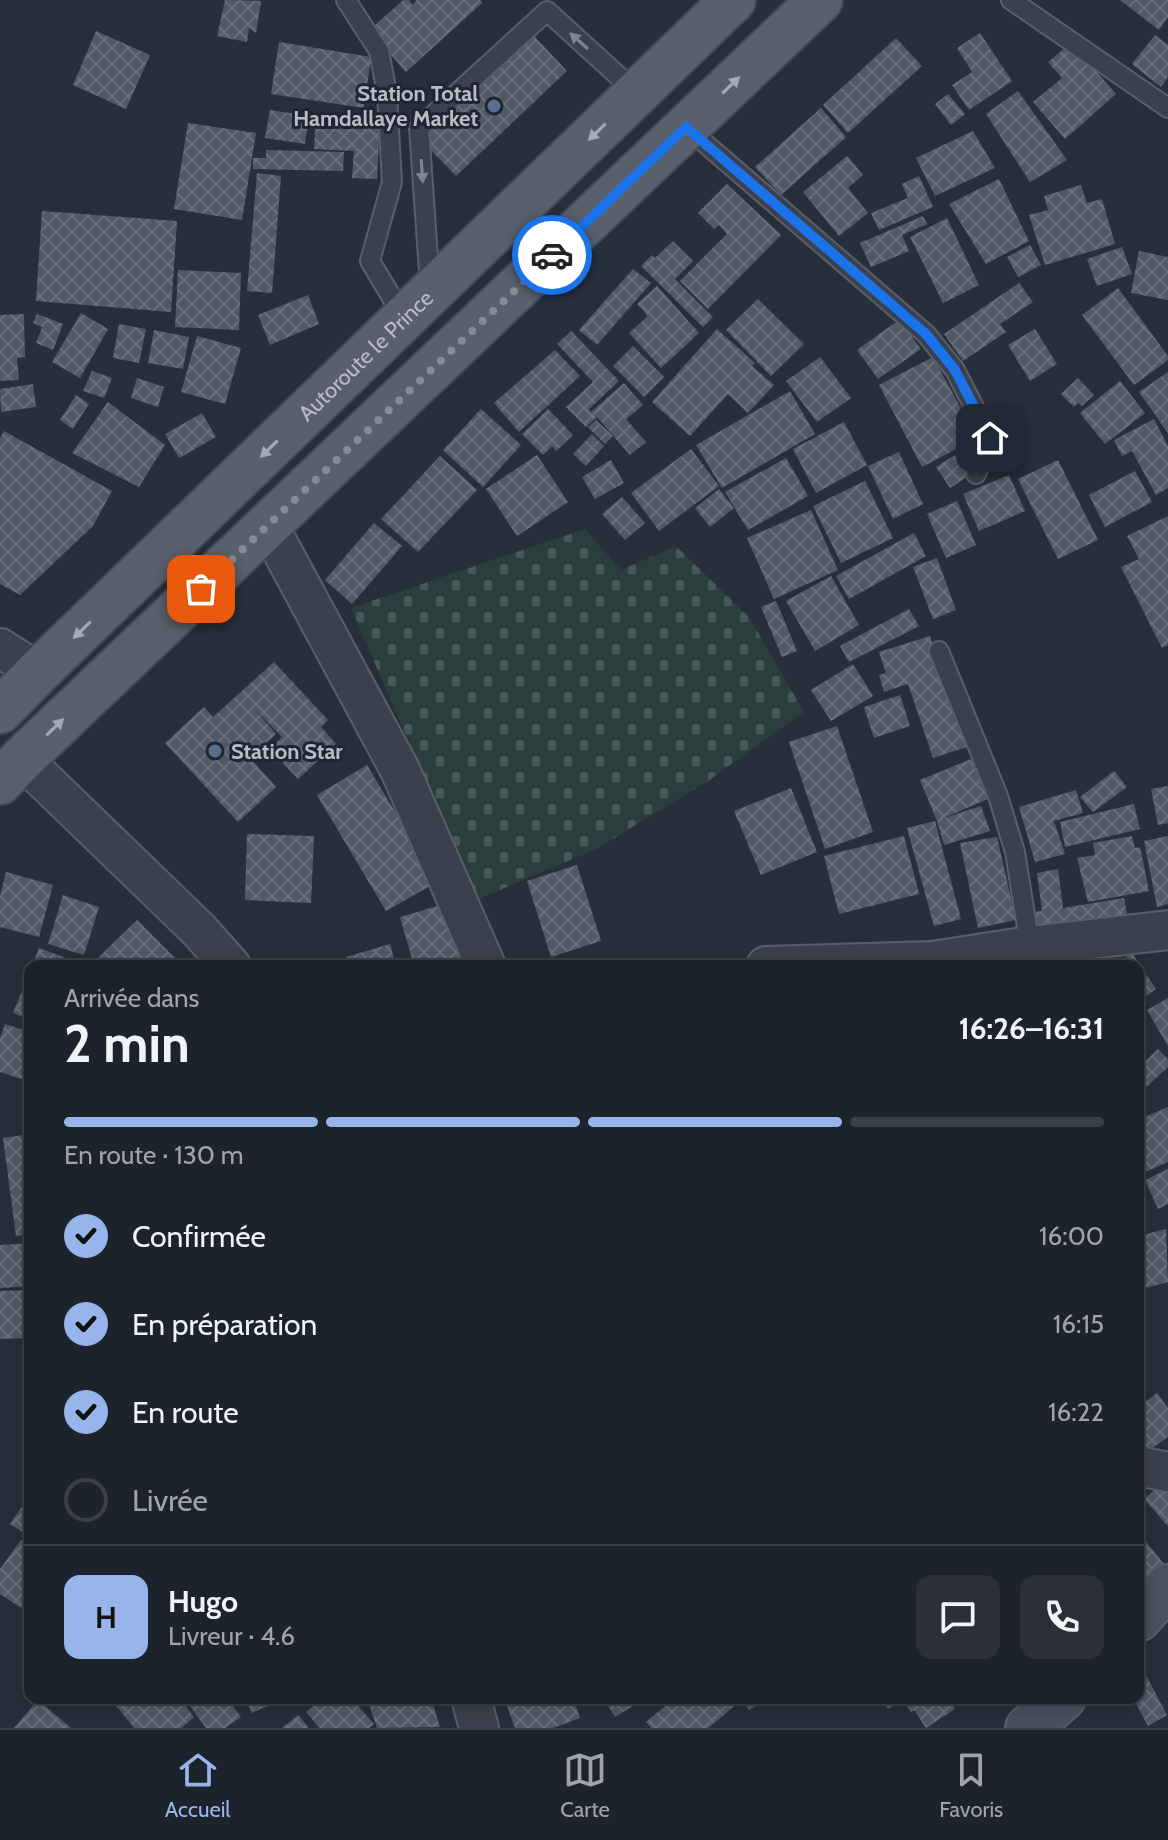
<!DOCTYPE html>
<html lang="fr">
<head>
<meta charset="utf-8">
<style>
  body { margin:0; font-family:Cabin,sans-serif; background:#2a2f38; color:#f1f3f6; height:100vh; display:flex; flex-direction:column; font-size:30px; white-space:nowrap }
  * { box-sizing:border-box; margin:0 }
  p { font-size:26px; color:#a0a4a9 }
  .icon { flex:none; width:44px; height:44px; fill:none; stroke:currentColor; stroke-width:2; stroke-linecap:round; stroke-linejoin:round }
  .map { position:relative; flex:1; overflow:hidden }
  .side { position:absolute; left:24px; top:960px; width:1120px; height:744px; display:flex; flex-direction:column; background:#1d232c; border-radius:16px; box-shadow:0 4px 20px #0003,0 0 0 2px #3b4048 }
  .side>* { flex:none }
  .pin { position:absolute; display:grid; place-items:center; width:68px; height:68px; color:#fff; margin:-34px; border-radius:16px; box-shadow:0 4px 12px #0006 }
  .courier { position:absolute; display:grid; place-items:center; width:80px; height:80px; margin:-40px; border:6px solid #1a73e8; border-radius:50%; background:#fff; color:#222; box-shadow:0 2px 10px #0007 }
  .headline em { font-style:normal; font-weight:700 }
  .headline div { display:flex; flex-direction:column-reverse }
  .headline { display:flex; align-items:center; justify-content:space-between; height:136px; padding:0 40px }
  h1 { font-size:52px; font-weight:700; line-height:60px }
  .bar { display:grid; grid-template-columns:repeat(4,1fr); gap:12px 8px; align-content:center; height:96px; padding:0 40px }
  .bar i { height:10px; border-radius:6px; background:#3b4048 }
  .bar .on { background:#97b5eb }
  .bar p { grid-column:span 4 }
  .line { display:flex; align-items:center; gap:20px; padding:0 40px; border-top:2px solid #3b4048 }
  .line div { flex:1 }
  .round { display:grid; place-items:center; flex:none; width:84px; height:84px; border-radius:16px; background:#2a2f38 }
  ol { padding:0 40px; list-style:none }
  li { display:flex; align-items:center; gap:24px; height:88px }
  li p { margin-inline-start:auto }
  li .icon { padding:8px; border-radius:50%; background:#97b5eb; color:#111; stroke-width:4 }
  li:last-child { color:#a0a4a9 }
  li i { width:44px; height:44px; border:4px solid #3b4048; border-radius:50% }
  .tabs { display:flex; justify-content:space-around; align-items:center; height:112px; border-top:2px solid #3b4048; background:#1d232c; font-size:22px; color:#a0a4a9 }
  .tabs a { display:grid; justify-items:center; gap:4px }
  .tabs .on { color:#97b5eb }
  .map>svg:first-child { display:block }
</style>
</head>
<body>
<div class="map">
<svg width="1168" height="1728" viewBox="0 0 1168 1728">
  <defs>
    <pattern id="cemetery-stones" width="16" height="16" patternUnits="userSpaceOnUse" patternTransform="scale(2)"><rect width="16" height="16" fill="#2c3d3e"/><path d="M2 7V4a2 2 0 0 1 4 0v3zM10 15v-3a2 2 0 0 1 4 0v3z" fill="#485758"/></pattern>
    <pattern id="building-cross-hatch" width="8" height="8" patternUnits="userSpaceOnUse" patternTransform="scale(2)"><rect width="8" height="8" fill="#505966"/><path d="M0 0l8 8M0 8l8-8" fill="none" stroke="#676f7a"/></pattern>
  </defs>
  <rect width="100%" height="100%" fill="#272f3b"/>
  <path fill="url(#cemetery-stones)" d="M585,529L621,570L676,546L749,617L804,712L708,781L596,849L469,903L411,747L351,608Z"/>
  <path fill="url(#building-cross-hatch)" d="M225,0L261,1L256,33L249,28L247,42L217,36Z
    M403,0H409L412,5L417,0H480L482,3L406,72L375,37L372,28Z
    M1120,0H1168V17L1159,30Z
    M96,31L150,55L126,109L73,85Z
    M980,33L1012,81L969,110L952,85L972,72L957,48Z
    M533,35L567,71L456,176L421,140Z
    M1155,35L1168,45V77L1161,87L1132,64Z
    M896,38L922,66L848,133L823,105Z
    M279,42L371,57L364,108L271,94Z
    M1071,43L1116,94L1065,139L1033,102L1062,78L1048,62Z
    M1018,91L1067,160L1030,182L986,114Z
    M948,94L965,114L951,125L935,104Z
    M821,108L846,137L781,195L755,167Z
    M270,110L309,116L305,144L265,138Z
    M316,114L380,117L377,179L352,178L354,151L314,149Z
    M188,123L256,133L242,220L174,209Z
    M973,131L995,168L935,196L916,158Z
    M266,150L344,152L343,171L253,169V158H266Z
    M847,156L863,175L848,188L868,213L839,236L803,192Z
    M257,173L281,176L272,293L247,291Z
    M919,176L933,207L879,230L871,213L908,198L902,184Z
    M999,179L1029,241L986,264L949,204Z
    M727,184L781,235L708,309L680,281L727,234L719,225L714,229L698,213Z
    M1081,185L1087,203L1102,199L1115,244L1045,265L1029,215L1048,210L1044,196Z
    M42,211L177,221L171,312L36,301Z
    M923,216L927,224L902,235L909,251L871,267L860,243Z
    M947,218L979,285L943,303L910,237Z
    M673,241L693,261L675,279L713,317L703,327L641,266L652,255L655,258Z
    M1030,245L1041,265L1018,277L1007,257Z
    M1122,247L1132,274L1097,286L1087,259Z
    M1139,251L1168,257V300L1131,293Z
    M633,269L651,283L597,345L579,330Z
    M178,270L241,273L239,330L175,327Z
    M1019,283L1033,302L1000,324L1006,332L963,361L944,334Z
    M657,286L699,333L661,368L629,333L648,316L637,304Z
    M1118,288L1168,356V360L1134,385L1082,315Z
    M308,295L319,324L270,345L258,315Z
    M758,299L804,344L771,376L726,330Z
    M81,313L108,329L80,378L52,362Z
    M24,314L25,357L17,358L19,380L0,381V315Z
    M37,314L63,324L53,350L36,343L42,327L33,323Z
    M899,320L921,349L878,379L857,350Z
    M119,324L146,329L139,363L113,358Z
    M717,329L755,363L752,366L774,385L748,413L728,394L690,436L652,402Z
    M1035,329L1057,364L1030,381L1008,345Z
    M154,330L189,337L183,369L148,363Z
    M571,331L619,381L589,409L591,412L624,383L643,405L626,419L646,442L630,455L597,417L586,427L566,407L593,382L557,344Z
    M197,336L241,348L225,404L181,392Z
    M633,346L664,377L644,397L613,366Z
    M555,350L580,376L519,432L494,403Z
    M820,357L851,398L817,422L786,381Z
    M933,357L977,438L922,467L879,385Z
    M92,371L112,378L104,398L83,391Z
    M1168,372V433L1139,392Z
    M137,378L164,387L158,407L131,398Z
    M1078,378L1094,395L1082,406L1078,403L1074,407L1061,394Z
    M1120,381L1145,413L1105,444L1080,413Z
    M33,384L36,407L1,412L0,389Z
    M790,391L815,434L722,488L696,445Z
    M76,395L89,404L73,429L60,420Z
    M108,402L165,445L139,487L72,453Z
    M481,409L521,445L483,487L443,450Z
    M548,409L573,435L556,451L552,446L543,455L522,434Z
    M202,413L216,437L179,458L165,434Z
    M1154,419L1168,446V488L1156,495L1132,451L1122,456L1114,440Z
    M596,420L613,436L605,444L588,427Z
    M844,422L867,465L816,493L793,449Z
    M4,431L112,491L93,526L20,595L0,584V438Z
    M592,434L604,446L586,466L573,454Z
    M973,444L986,465L950,488L936,467Z
    M691,449L719,486L659,531L631,493Z
    M899,452L923,504L893,519L868,466Z
    M537,455L568,502L517,536L486,489Z
    M440,456L477,490L418,552L381,519Z
    M786,458L808,496L748,530L725,492Z
    M611,460L624,483L595,499L582,477Z
    M1058,460L1098,540L1058,559L1018,479Z
    M1135,471L1152,502L1105,527L1089,495Z
    M1009,475L1025,511L979,531L963,494Z
    M865,481L893,538L841,563L813,506Z
    M719,489L734,508L710,527L695,508Z
    M622,497L645,523L625,540L602,514Z
    M957,501L976,545L946,558L927,514Z
    M811,510L838,570L774,599L747,538Z
    M1168,516V645L1162,648L1121,567L1139,559L1127,536Z
    M374,523L402,546L352,604L325,580Z
    M914,533L926,556L849,599L836,576Z
    M937,558L956,610L933,619L913,567Z
    M831,576L859,625L815,651L786,601Z
    M776,601L797,651L782,657L761,607Z
    M909,609L919,626L849,662L840,646Z
    M930,636L967,747L933,758L908,684L884,692L879,675L886,673L879,652Z
    M274,662L328,720L321,727L336,744L298,779L270,749L282,737L254,708L276,734L250,758L276,787L238,822L165,743L204,707L213,717Z
    M853,664L873,696L831,721L811,690Z
    M900,695L910,726L874,738L864,707Z
    M837,726L873,832L825,849L789,742Z
    M971,759L988,799L941,819L981,806L990,831L944,845L937,821L920,780Z
    M367,765L437,882L386,911L317,795Z
    M1114,771L1127,787L1093,812L1080,797Z
    M1168,786V823L1158,825L1151,789Z
    M791,788L817,852L761,875L734,811Z
    M1076,790L1083,813L1054,821L1065,854L1035,862L1019,807Z
    M1134,804L1140,829L1065,847L1060,822Z
    M935,821L961,919L934,926L907,828Z
    M247,834L314,836L311,903L245,900Z
    M904,836L919,894L839,914L824,856Z
    M1132,836L1135,848L1140,847L1149,891L1088,902L1077,858L1095,855L1093,843Z
    M1168,836V904L1157,907L1144,841Z
    M997,837L1016,920L978,928L960,843Z
    M577,865L601,941L551,957L527,881Z
    M1058,869L1063,908L1124,898L1129,926L1037,940L1033,912L1042,911L1037,873Z
    M6,872L53,885L39,937L0,927V896Z
    M63,895L99,907L84,955L48,944Z
    M448,903L467,966H414L400,917Z
    M137,920L183,966H108L99,957Z
    M390,944L396,966H349L346,957Z
    M39,948L76,962L75,966H32Z
    M1132,953L1156,989L1138,1002V966H1113Z
    M30,971V1020L13,1013Z
    M1168,998V1046L1147,1010Z
    M5,1024L30,1032V1082L0,1072V1038Z
    M1158,1049L1168,1059V1067L1141,1092L1138,1089V1068Z
    M1168,1107V1162L1138,1175V1120Z
    M30,1134V1234L16,1236L3,1138Z
    M1168,1169V1204L1158,1209L1145,1180Z
    M1166,1229L1168,1282L1138,1290V1236Z
    M30,1243V1286L0,1288V1245Z
    M30,1290V1338L0,1339V1291Z
    M1157,1393L1168,1408V1437L1144,1454L1138,1447V1407Z
    M1166,1480L1168,1482V1526L1144,1499Z
    M30,1495V1537L10,1524Z
    M1138,1532L1164,1564L1138,1585Z
    M21,1540L30,1546V1595L21,1608L0,1594V1569Z
    M1147,1677L1167,1715L1148,1726L1133,1698H1138V1682Z
    M110,1698H179L194,1717L181,1728H134Z
    M184,1698H227L241,1717L225,1728H206Z
    M246,1698H288L251,1713Z
    M322,1698H351L374,1724L369,1728H320L306,1712Z
    M367,1698H431L440,1727L377,1728Z
    M504,1698H573L580,1718L553,1728H515Z
    M603,1698H646L615,1717Z
    M675,1698H732L737,1704L708,1728H651L646,1722Z
    M742,1698H770L749,1710Z
    M881,1698H948L955,1709L926,1728L914,1710L911,1712L903,1700L888,1709Z
    M38,1700L71,1728H14Z
    M298,1715L309,1728H282Z"/>
  <g fill="none" stroke-linecap="round" stroke-linejoin="round">
    <g stroke="#595f6a" stroke-width="22">
      <path id="lane" d="M346,0L379,51L387,93L392,182L370,261L404,318
        M1011,0L1168,108
        M686,127L926,334L955,370L990,438L976,474
        M430,286L419,128L547,11L637,93
        M939,651L998,796L1015,852L1030,946"/>
    </g>
    <g stroke="#595f6a" stroke-width="42">
      <path id="street" d="M268,525L400,770L486,966
        M0,648L38,672
        M22,759L199,930L231,966
        M766,966L932,961L1030,946L1168,930
        M1138,1466L1168,1472
        M471,1698L479,1728"/>
    </g>
    <g stroke="#595f6a" stroke-width="48">
      <path id="secondary" d="M1138,1619L1168,1587
        M1028,1728L1063,1698"/>
    </g>
    <g stroke="#444a55" stroke-width="48">
      <g id="primary">
        <path id="s1" d="M0,711L38,672L733,0"/>
        <path d="M0,782L22,759L820,0"/>
      </g>
    </g>
    <use href="#lane" stroke="#3b414c" stroke-width="18"/>
    <use href="#street" stroke="#3b414c" stroke-width="38"/>
    <use href="#secondary" stroke="#49505e" stroke-width="44"/>
    <use href="#primary" stroke="#59606b" stroke-width="44"/>
  </g>
  <defs><path id="oneway-solid" d="M-6-.8H1V-3.2L6.5 0L1 3.2V.8H-6Z" transform="scale(2)"/></defs>
  <g fill="#7f8590">
    <use href="#oneway-solid" transform="translate(579 41) rotate(-138)"/>
    <use href="#oneway-solid" transform="translate(422 171) rotate(86)"/>
  </g>
  <g fill="#a4aab5">
    <use href="#oneway-solid" transform="translate(731 85) rotate(-44)"/>
    <use href="#oneway-solid" transform="translate(597 132) rotate(136)"/>
    <use href="#oneway-solid" transform="translate(269 449) rotate(136)"/>
    <use href="#oneway-solid" transform="translate(82 630) rotate(136)"/>
    <use href="#oneway-solid" transform="translate(55 727) rotate(-44)"/>
  </g>
  <g fill="none" stroke-linecap="round" stroke-linejoin="round">
    <path stroke="#858b96" stroke-width="8" stroke-dasharray="0 14.4" d="M201,589L552,255"/>
    <path stroke="#1a73e8" stroke-width="10" d="M552,255L686,127L926,334L955,370L990,438"/>
  </g>
  <g fill="#5c6f8a" stroke="#202631" stroke-width="3">
    <circle cx="494" cy="106" r="8"/>
    <circle cx="215" cy="751" r="8"/>
  </g>
  <g text-anchor="middle" dominant-baseline="central" stroke-width="6" stroke-linejoin="round" paint-order="stroke">
    <g font-size="22" font-weight="bold" fill="#b7bcc7" stroke="#202631" text-anchor="end">
      <text x="478" y="93">Station Total<tspan x="478" dy="25">Hamdallaye Market</tspan></text>
      <text x="231" y="751" text-anchor="start">Station Star</text>
    </g>
    <g font-size="22" fill="#b7bcc7" stroke="#202631">
      <text stroke="none"><textPath href="#s1" startOffset="510">Autoroute le Prince</textPath></text>
    </g>
  </g>
</svg>
<div class="pin" style="left:201px;top:589px;background:#ea580c"><svg class="icon" aria-label="bag" viewBox="0 0 24 24"><path d="M5 8h14l-1 12H6zM9 8a3 3 0 0 1 6 0"/></svg></div>
<div class="pin" style="left:990px;top:438px;background:#1f2937"><svg class="icon" aria-label="home" viewBox="0 0 24 24"><path d="M3 11l9-7 9 7M6 9v11h12V9"/></svg></div>
<div class="courier" style="left:552px;top:255px"><svg class="icon" aria-label="car" viewBox="0 0 24 24"><path d="M5 17H2v-5l4-1 3-4h7l3 4 3 1v5h-3M9 17h6M6 11h13"/><circle cx="7" cy="17" r="2"/><circle cx="17" cy="17" r="2"/></svg></div>
<section class="side">
<div class="headline"><div><h1>2 min</h1><p>Arrivée dans</p></div><em>16:26–16:31</em></div>
<div class="bar"><i class="on"></i><i class="on"></i><i class="on"></i><i></i><p>En route · 130 m</p></div>
<ol>
<li><svg class="icon" aria-label="check" viewBox="0 0 24 24"><path d="M5 12l5 5 9-10"/></svg>Confirmée<p>16:00</p></li>
<li><svg class="icon" aria-label="check" viewBox="0 0 24 24"><path d="M5 12l5 5 9-10"/></svg>En préparation<p>16:15</p></li>
<li><svg class="icon" aria-label="check" viewBox="0 0 24 24"><path d="M5 12l5 5 9-10"/></svg>En route<p>16:22</p></li>
<li><i></i>Livrée</li>
</ol>
<div class="line" style="height:144px"><b class="round" style="background:#97b5eb;color:#111">H</b><div><b>Hugo</b><p>Livreur · 4.6</p></div><a class="round"><svg class="icon" aria-label="chat" viewBox="0 0 24 24"><path d="M4 5h16v11H9l-5 4z"/></svg></a><a class="round"><svg class="icon" aria-label="phone" viewBox="0 0 24 24"><path d="M5 4h4l2 5-3 2q2 4 5 5l2-3 5 2v4C11 20 4 13 5 4z"/></svg></a></div>
</section>
</div>
<nav class="tabs">
<a class="on"><svg class="icon" aria-label="home" viewBox="0 0 24 24"><path d="M3 11l9-7 9 7M6 9v11h12V9"/></svg>Accueil</a>
<a><svg class="icon" aria-label="map" viewBox="0 0 24 24"><path d="M3 6l6-2 6 2 6-2v14l-6 2-6-2-6 2zM9 4v14M15 6v14"/></svg>Carte</a>
<a><svg class="icon" aria-label="saved" viewBox="0 0 24 24"><path d="M7 4h10v16l-5-4-5 4z"/></svg>Favoris</a>
</nav>
</body>
</html>
